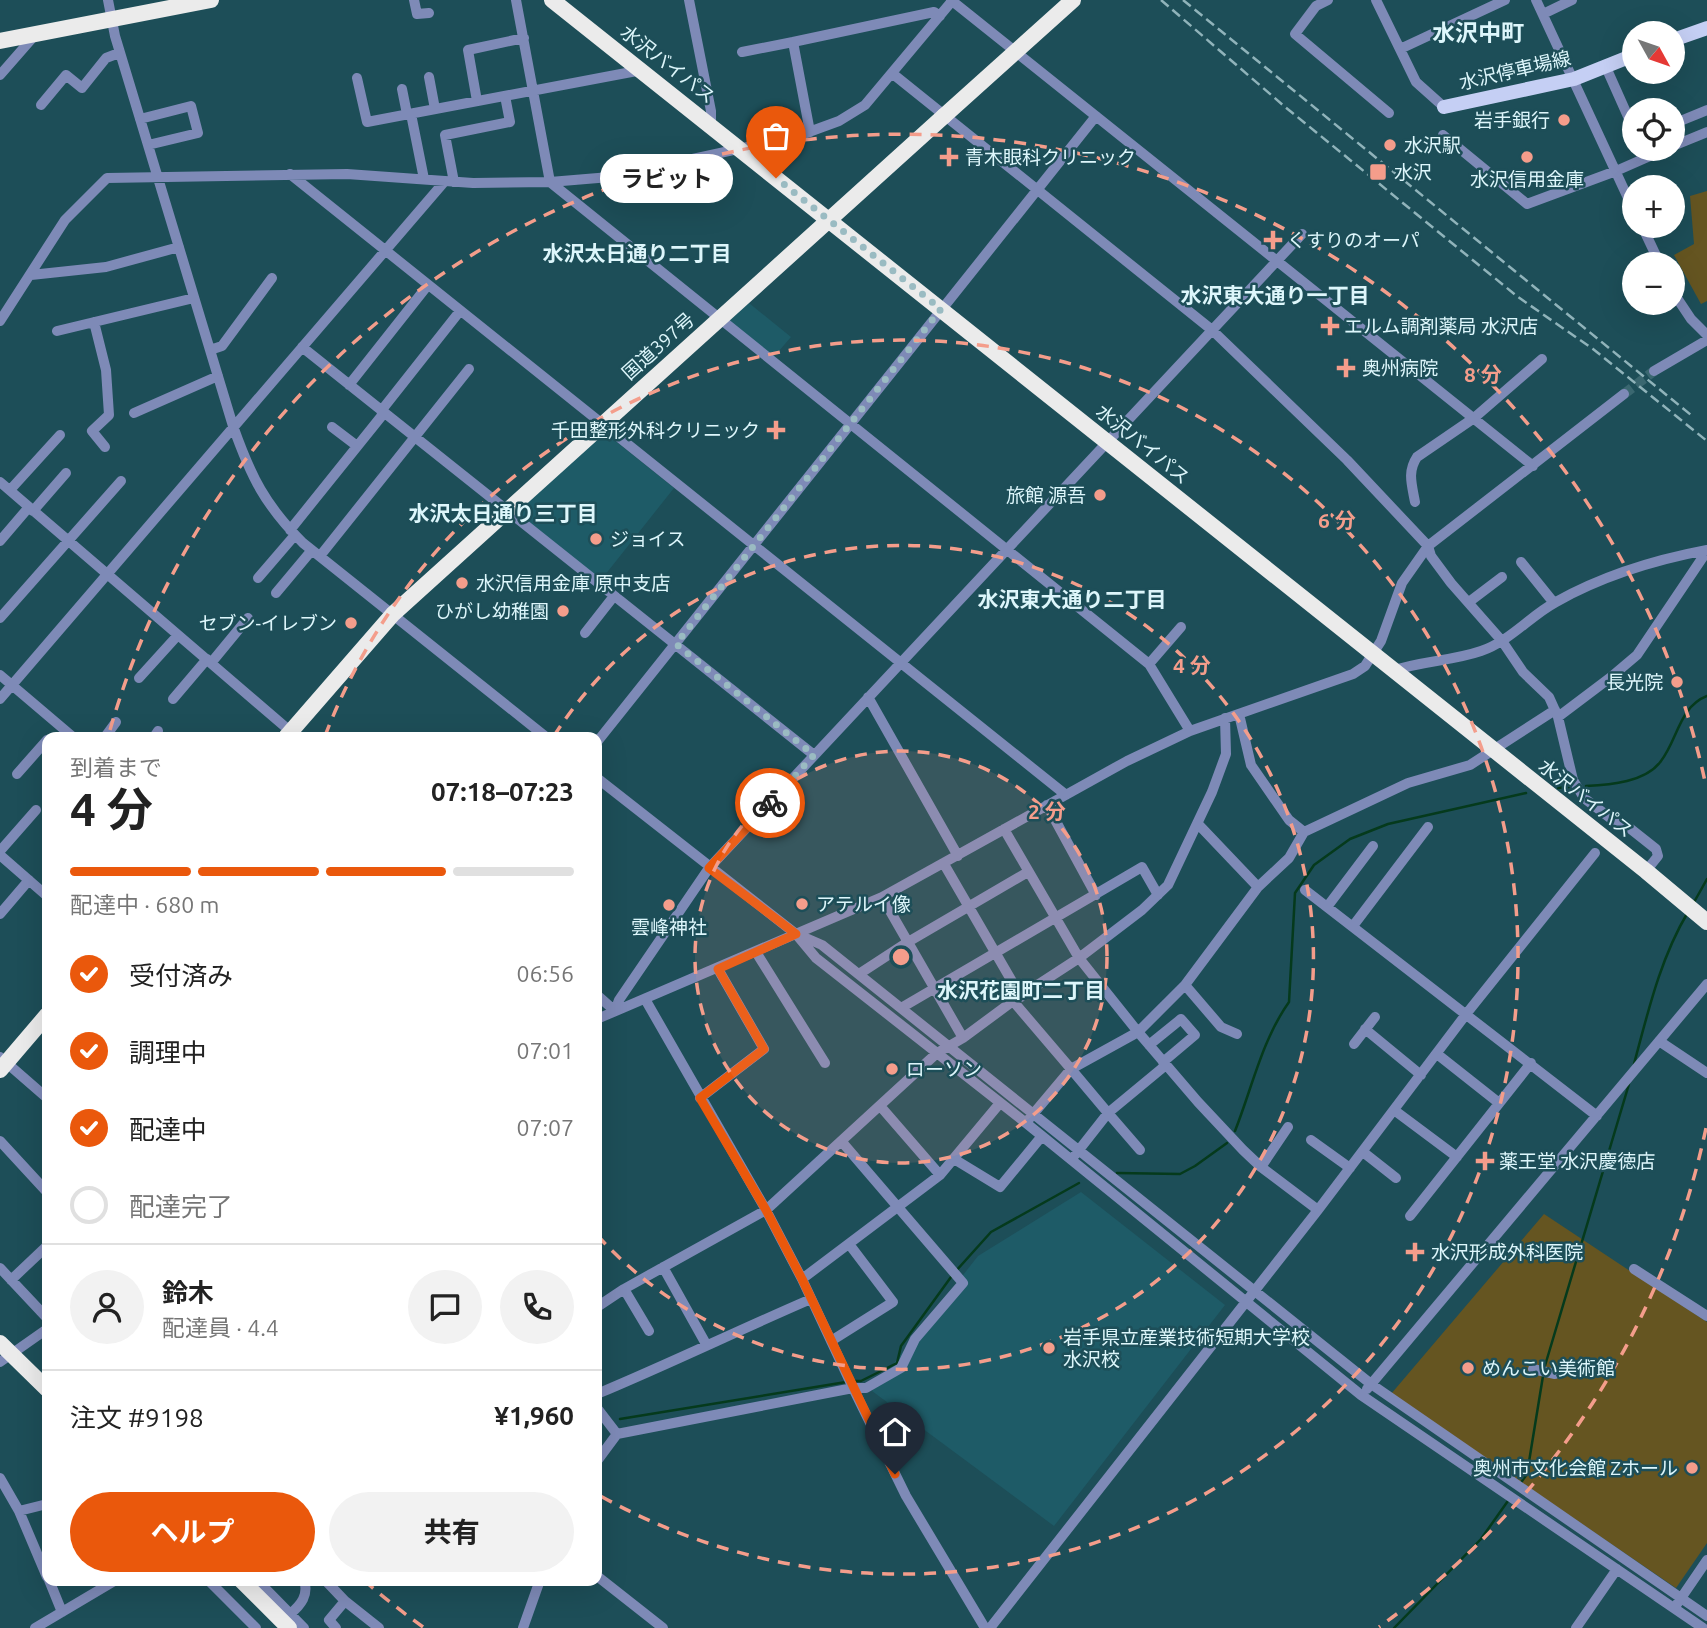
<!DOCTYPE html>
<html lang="ja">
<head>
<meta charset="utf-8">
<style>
  body { margin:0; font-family:Ubuntu,"Noto Sans JP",sans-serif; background:#f2f2f2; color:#222; height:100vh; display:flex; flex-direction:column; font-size:26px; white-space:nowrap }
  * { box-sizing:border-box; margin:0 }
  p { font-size:23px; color:#767676 }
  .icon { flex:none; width:38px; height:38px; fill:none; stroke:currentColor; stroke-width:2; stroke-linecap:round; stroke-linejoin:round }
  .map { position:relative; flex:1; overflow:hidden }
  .side { position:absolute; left:42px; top:732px; width:560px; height:854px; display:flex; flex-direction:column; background:#fff; border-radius:14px; box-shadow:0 7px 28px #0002 }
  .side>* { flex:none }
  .needle { width:46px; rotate:130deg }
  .buttons { position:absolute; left:1622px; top:21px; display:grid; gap:14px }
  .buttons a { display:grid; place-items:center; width:63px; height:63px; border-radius:50%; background:#fff; box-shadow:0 7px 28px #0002; font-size:35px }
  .pin { position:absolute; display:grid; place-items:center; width:60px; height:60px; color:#fff; margin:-72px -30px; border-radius:50% 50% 50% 0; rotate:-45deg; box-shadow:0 0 7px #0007 }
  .pin .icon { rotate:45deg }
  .courier { position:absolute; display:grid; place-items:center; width:70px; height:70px; margin:-35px; border:5px solid #ea580c; border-radius:50%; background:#fff; color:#222; box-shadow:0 2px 9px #0007 }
  .bubble { position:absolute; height:49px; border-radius:24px; background:#fff; box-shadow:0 7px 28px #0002; font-size:23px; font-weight:700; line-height:49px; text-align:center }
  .summary em { font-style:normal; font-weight:700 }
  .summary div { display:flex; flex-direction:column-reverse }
  .summary { display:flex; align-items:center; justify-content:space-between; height:119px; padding:0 28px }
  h1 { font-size:46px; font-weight:700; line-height:52px }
  .bar { display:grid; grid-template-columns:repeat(4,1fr); gap:10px 7px; align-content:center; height:84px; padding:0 28px }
  .bar i { height:9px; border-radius:5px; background:#e0e0e0 }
  .bar .active { background:#ea580c }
  .bar p { grid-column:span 4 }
  .line { display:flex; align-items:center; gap:18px; padding:0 28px; border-top:2px solid #e0e0e0 }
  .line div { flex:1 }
  .round { display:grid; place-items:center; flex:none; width:74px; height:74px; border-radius:37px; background:#f2f2f2 }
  ol { padding:0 28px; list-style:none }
  li { display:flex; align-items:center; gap:21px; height:77px }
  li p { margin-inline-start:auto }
  li .icon { padding:7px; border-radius:50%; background:#ea580c; color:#fff; stroke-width:4 }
  li:last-child { color:#767676 }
  li i { width:38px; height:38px; border:4px solid #e0e0e0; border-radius:50% }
  .button { display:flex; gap:14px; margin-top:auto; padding:14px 28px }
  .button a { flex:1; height:80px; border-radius:42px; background:#ea580c; color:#fff; font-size:28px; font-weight:700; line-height:80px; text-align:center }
  .button a+a { background:#f2f2f2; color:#222 }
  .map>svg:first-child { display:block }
</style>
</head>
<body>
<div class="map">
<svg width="1707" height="1628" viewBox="0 0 1707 1628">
  <rect width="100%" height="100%" fill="#1d4e58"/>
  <path fill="#1e5b67" d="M749,303L791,337L772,359L726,321Z
    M604,432L674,488L601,580L515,512Z
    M1081,1192L1225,1305L1054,1526L872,1391L978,1256Z"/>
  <path fill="#655521" d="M1707,191V301L1701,304L1674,255L1694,244L1690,196Z
    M1544,1214L1707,1322V1543L1676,1588L1391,1394Z"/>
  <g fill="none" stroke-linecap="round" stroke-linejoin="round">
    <path stroke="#053a1c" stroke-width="2.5" d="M1586,786C1610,785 1646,782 1661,761C1678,739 1679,707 1707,696
      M1558,788L1569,787
      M1693,904L1707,879
      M1634,1064C1648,1012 1660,959 1688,912
      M1235,1131C1252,1088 1262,1040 1289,1002L1295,893L1314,865L1350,839L1388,824L1526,793
      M1117,1173L1180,1174L1195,1166L1227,1143
      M955,1272L991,1232L1079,1183
      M1544,1369L1629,1084
      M853,1381H861L897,1363L901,1346L951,1277
      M620,1419L846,1382
      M1520,1484L1527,1474L1543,1376
      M1394,1628L1481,1539L1510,1498"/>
    <path stroke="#3a6770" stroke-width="10" stroke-dasharray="10 5" stroke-linecap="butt" d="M1624,394L1654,371"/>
    <path stroke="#7e8ab7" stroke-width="10" d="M108,0L115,36L233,426C251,477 265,505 303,543L546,737
      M414,0L417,14L429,13
      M516,0L550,182L1149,664L1190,731
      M689,0L711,111V125
      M951,0L1533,466
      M1328,0L1316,6L1295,34L1389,113
      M1376,0L1416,82L1444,107
      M1536,0L1634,211
      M1543,14L1572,0
      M1400,49L1505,0
      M742,52L793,42
      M1605,65L1634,130
      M893,74L1212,330L1347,460L1428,546L1431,556L1451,583L1502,641L1523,672L1549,697L1558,717L1573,780L1584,798L1618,824L1627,826L1656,849L1658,856L1646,871
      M0,75L35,35
      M429,77L435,109
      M357,78L367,122L642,70
      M402,89L407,114
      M477,101L468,50L524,38
      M41,105L66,75L82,88L106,58L119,53
      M411,114L424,179
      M140,119L191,106L198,133L148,145
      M1673,124L1707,110
      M810,132L793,42L934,12L940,16
      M1443,135L1527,204L1616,171L1666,149
      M1673,146L1707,132
      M290,174L1066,795
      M454,182L445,135L510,122L505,96
      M1642,226L1660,264
      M31,275L106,267L179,247
      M1673,292L1691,319L1707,335
      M0,321L65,220L107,178L347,174L473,183L550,182L610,177L798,136L839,121L865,105L952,1
      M94,322L106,370L109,415L92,431L105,447
      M57,331L194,298
      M302,347L814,755
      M210,350L222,346L272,278
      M1654,371L1707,340
      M349,385L428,285
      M381,411L460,311
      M134,413L218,376
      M332,427L357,446
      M0,482L297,737
      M10,490L60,435
      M1415,502C1412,485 1407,472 1417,457L1474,418L1542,359
      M33,511L66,473
      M290,530L384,413
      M0,541L29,507
      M320,556L469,369
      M1521,562L1554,603
      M258,578L295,535
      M276,593L312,550
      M1469,602L1502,577
      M0,618L121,481
      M585,633L614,596
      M211,663L248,618
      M1149,664L1181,627
      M1392,671C1421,661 1452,661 1481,651C1510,641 1530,616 1556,602C1604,575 1654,560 1707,550
      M0,675L73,737
      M139,678L178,635
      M868,697L958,856
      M0,699L445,181
      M173,699L207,659
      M1239,714L1251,765L1289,820L1304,832L1408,783L1470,765L1555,710
      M1558,717L1611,677L1637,655L1707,551
      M105,737L116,722
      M154,737L158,731
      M597,742L1096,116
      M17,774L47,740
      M597,778L796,934L816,958L1026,1123L1361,1395L1703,1628
      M1047,805L1096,895
      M1198,824L1258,887L1289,858L1304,832
      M1004,829L1079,958L1138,1032L1198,1102L1243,1150L1261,1167L1318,1210
      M0,851L36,810
      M0,855L47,896
      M944,864L1021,997
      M1305,890L1597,1116
      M882,897L963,1038
      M1327,907L1373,846
      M0,914L29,880
      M1353,926L1428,827
      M799,935L822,945L1371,1384L1707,1616
      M756,952L825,1063
      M859,974L908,942L1028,872
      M1185,985L1221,1027L1237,1034
      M597,995L615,1011L619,1000L709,868L1302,234
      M1013,1001L1071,1069L1029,1119
      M901,1008L1142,867L1158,895
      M597,1019L882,897L1127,761L1190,731L1353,674L1365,666L1381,641L1402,583L1428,546L1624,394
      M1365,1029L1421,1075
      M1659,1041L1707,1073
      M1354,1044L1375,1017
      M1149,1045L1181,1019L1195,1035L1163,1062
      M1437,1054L1499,1103
      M0,1057L47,1098
      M1166,1065L1108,1113L1071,1069L1138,1032L1185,985L1258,887
      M700,1098L764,1049L718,969
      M881,1107L940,1175
      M1394,1110L1457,1157
      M1311,1140L1350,1168
      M0,1141L47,1192
      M842,1142L963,1283L915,1339L901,1368L866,1388H853L906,1496L985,1628
      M1363,1152L1396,1178
      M1075,1155L1108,1113L1140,1150
      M954,1159L1000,1187L1042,1136
      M1261,1167L1288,1127
      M1410,1216L1531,1063
      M663,1267L706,1344
      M0,1268L47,1318
      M1634,1269L1707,1316
      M802,1279L940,1175L1000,1103
      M11,1280L47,1246
      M624,1289L649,1331
      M597,1307L624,1289L766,1210L937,1053L963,1038L1013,1001L1079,958L1142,910L1168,885L1212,792L1226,754L1225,718
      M831,1341L893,1302L849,1244
      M0,1362L47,1329
      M1533,1369L1555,1374
      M1367,1389L1707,984
      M597,1394C669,1364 739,1330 811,1299
      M597,1408L617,1434
      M597,1461L617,1434L853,1388L802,1279L766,1210L645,999
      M0,1478L19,1511L47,1577
      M19,1511L47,1504
      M597,1576L663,1628
      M49,1580L62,1612
      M208,1580L256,1628
      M257,1580L304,1628
      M325,1580L345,1601L379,1628
      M1677,1604L1707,1560
      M290,1614C301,1605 309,1595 304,1580
      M35,1628L116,1580
      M336,1628L329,1620L345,1601
      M523,1628L540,1580
      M990,1628L1318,1210L1467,1013L1595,853
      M1576,1628L1617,1569"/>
    <path stroke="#c5cff4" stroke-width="14" d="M1673,40L1707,28
      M1444,107L1574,79L1634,55"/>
    <path stroke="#ebebeb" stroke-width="16" d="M552,0L1646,871L1707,922
      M0,41L211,0
      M286,737L393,614L944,116
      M0,1070L47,1015
      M0,1343L47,1389
      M241,1580L289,1628"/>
    <path stroke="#90b3ba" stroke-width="2.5" stroke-dasharray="10 5" stroke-linecap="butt" d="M1161,0L1284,106L1518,297L1593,349L1707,441
      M1183,0L1691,415"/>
    <path stroke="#ebebeb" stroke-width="16" d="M944,116L1073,0"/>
  </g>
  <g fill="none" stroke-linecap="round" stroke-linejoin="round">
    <path stroke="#9abbc2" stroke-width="7" stroke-dasharray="0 12.6" d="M770,803L814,755L676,644L941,309L776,178"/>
    <path stroke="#ea580c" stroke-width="9" d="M770,803L709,868L796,934L718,969L764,1049L700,1098L766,1210L802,1279L895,1474"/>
  </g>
  <circle cx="901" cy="957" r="206" fill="#f49d8b" fill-opacity=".12"/>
  <g fill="none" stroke="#f49d8b" stroke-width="3.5" stroke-dasharray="12 9">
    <circle cx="901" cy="957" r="206"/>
    <path d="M554 736A412 412 0 1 1 597 1235"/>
    <path d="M325 736A617 617 0 1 1 597 1494"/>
    <path d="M1706 1128A823 823 0 0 1 1379 1627M423 1627A823 823 0 0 1 367 1583M110 730A823 823 0 0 1 1706 786"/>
  </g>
  <g fill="#f49d8b" stroke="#1d4e58" stroke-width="2.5">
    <circle cx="1564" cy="120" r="7"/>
    <circle cx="1390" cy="145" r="7"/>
    <path d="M945.5 146.5h7v7h7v7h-7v7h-7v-7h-7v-7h7z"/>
    <circle cx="1527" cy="157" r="7"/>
    <rect x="1369" y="163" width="18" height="18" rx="3.5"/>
    <path d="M1269.5 229.5h7v7h7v7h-7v7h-7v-7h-7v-7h7z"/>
    <path d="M1326.5 315.5h7v7h7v7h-7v7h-7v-7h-7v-7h7z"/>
    <path d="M1342.5 357.5h7v7h7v7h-7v7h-7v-7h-7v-7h7z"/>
    <path d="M772.5 419.5h7v7h7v7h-7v7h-7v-7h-7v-7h7z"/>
    <circle cx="1100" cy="495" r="7"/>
    <circle cx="596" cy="539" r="7"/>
    <circle cx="462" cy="583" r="7"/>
    <circle cx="563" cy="611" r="7"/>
    <circle cx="351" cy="623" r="7"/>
    <circle cx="1677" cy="682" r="7"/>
    <circle cx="802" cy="904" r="7"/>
    <circle cx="669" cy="905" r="7"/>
    <circle cx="892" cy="1069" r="7"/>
    <path d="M1481.5 1150.5h7v7h7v7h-7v7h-7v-7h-7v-7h7z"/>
    <path d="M1411.5 1241.5h7v7h7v7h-7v7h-7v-7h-7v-7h7z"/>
    <circle cx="1049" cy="1348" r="7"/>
    <circle cx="1468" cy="1368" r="7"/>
    <circle cx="1692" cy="1468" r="7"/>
  </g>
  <g text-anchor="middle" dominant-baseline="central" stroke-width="5" stroke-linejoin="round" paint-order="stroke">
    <g font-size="19" fill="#ddf6fb" stroke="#1d4e58">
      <text transform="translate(668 64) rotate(38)">水沢バイパス</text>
      <text transform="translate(1515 70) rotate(-13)">水沢停車場線</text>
      <text transform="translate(658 346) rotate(-42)">国道397号</text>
      <text transform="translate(1143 444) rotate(39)">水沢バイパス</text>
      <text transform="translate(1586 798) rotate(38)">水沢バイパス</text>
    </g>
    <g font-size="19" fill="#ddf6fb" stroke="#1d4e58" text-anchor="start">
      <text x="1550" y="120" text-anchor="end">岩手銀行</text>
      <text x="1404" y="145">水沢駅</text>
      <text x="965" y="157">青木眼科クリニック</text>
      <text x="1394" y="172">水沢</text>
      <text x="1527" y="179" text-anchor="middle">水沢信用金庫</text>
      <text x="1287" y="240">くすりのオーパ</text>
      <text x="1344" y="326">エルム調剤薬局 水沢店</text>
      <text x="1362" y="368">奥州病院</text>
      <text x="760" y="430" text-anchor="end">千田整形外科クリニック</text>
      <text x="1086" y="495" text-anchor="end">旅館 源吾</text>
      <text x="610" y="539">ジョイス</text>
      <text x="476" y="583">水沢信用金庫 原中支店</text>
      <text x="549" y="611" text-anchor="end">ひがし幼稚園</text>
      <text x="337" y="623" text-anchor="end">セブン-イレブン</text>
      <text x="1663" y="682" text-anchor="end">長光院</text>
      <text x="816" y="904">アテルイ像</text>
      <text x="669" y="927" text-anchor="middle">雲峰神社</text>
      <text x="906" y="1069">ローソン</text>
      <text x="1499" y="1161">薬王堂 水沢慶徳店</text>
      <text x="1431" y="1252">水沢形成外科医院</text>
      <text x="1063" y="1337">岩手県立産業技術短期大学校<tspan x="1063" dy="22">水沢校</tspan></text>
      <text x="1482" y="1368">めんこい美術館</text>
      <text x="1678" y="1468" text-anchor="end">奥州市文化会館 Zホール</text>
    </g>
    <g font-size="21" font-weight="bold" fill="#ddf6fb" stroke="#1d4e58">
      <text x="637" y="253">水沢太日通り二丁目</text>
      <text x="1275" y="295">水沢東大通り一丁目</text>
      <text x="503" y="513">水沢太日通り三丁目</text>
      <text x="1072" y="599">水沢東大通り二丁目</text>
      <text x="1021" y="990">水沢花園町二丁目</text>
    </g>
    <g font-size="23" font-weight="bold" fill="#ddf6fb" stroke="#1d4e58">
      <text x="1478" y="32">水沢中町</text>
    </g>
  </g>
  <circle cx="901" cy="957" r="10" fill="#f49d8b" stroke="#1d4e58" stroke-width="3.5"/>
  <g font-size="21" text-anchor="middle" font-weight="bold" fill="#f49d8b" stroke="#1d4e58" stroke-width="5" stroke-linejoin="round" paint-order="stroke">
    <text x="1483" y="382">8 分</text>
    <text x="1337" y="528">6 分</text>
    <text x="1192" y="673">4 分</text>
    <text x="1047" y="819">2 分</text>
  </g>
</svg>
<div class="buttons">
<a><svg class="needle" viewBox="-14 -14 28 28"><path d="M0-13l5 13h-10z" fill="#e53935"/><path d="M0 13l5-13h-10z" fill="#767676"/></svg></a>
<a><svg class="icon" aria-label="locate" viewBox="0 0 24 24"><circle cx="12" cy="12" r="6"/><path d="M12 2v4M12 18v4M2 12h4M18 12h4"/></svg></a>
<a>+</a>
<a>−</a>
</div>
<div class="pin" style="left:776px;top:178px;background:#ea580c"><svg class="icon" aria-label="bag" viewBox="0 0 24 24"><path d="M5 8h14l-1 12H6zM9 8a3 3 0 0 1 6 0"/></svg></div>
<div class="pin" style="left:895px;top:1474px;background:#1f2937"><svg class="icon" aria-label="home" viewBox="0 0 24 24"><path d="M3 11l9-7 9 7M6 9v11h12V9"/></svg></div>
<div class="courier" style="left:770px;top:803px"><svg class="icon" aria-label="bike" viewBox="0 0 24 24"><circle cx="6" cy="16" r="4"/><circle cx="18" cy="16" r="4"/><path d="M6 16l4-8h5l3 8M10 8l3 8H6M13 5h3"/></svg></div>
<div class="bubble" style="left:600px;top:154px;width:133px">ラビット</div>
<section class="side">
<div class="summary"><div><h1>4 分</h1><p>到着まで</p></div><em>07:18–07:23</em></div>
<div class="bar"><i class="active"></i><i class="active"></i><i class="active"></i><i></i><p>配達中 · 680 m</p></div>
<ol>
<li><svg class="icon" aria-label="check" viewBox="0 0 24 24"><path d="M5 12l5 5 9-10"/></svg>受付済み<p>06:56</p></li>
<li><svg class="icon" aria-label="check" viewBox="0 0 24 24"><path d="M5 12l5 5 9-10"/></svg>調理中<p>07:01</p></li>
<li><svg class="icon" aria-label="check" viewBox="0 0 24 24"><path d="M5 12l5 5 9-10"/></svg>配達中<p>07:07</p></li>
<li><i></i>配達完了</li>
</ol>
<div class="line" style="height:126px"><a class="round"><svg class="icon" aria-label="person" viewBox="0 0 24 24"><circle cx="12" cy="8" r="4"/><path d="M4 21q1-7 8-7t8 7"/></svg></a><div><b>鈴木</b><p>配達員 · 4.4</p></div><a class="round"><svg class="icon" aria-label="chat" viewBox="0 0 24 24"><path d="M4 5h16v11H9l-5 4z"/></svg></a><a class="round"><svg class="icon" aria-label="phone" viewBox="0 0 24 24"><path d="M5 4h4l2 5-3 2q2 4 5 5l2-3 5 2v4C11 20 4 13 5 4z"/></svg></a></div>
<div class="line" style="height:91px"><div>注文 #9198</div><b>¥1,960</b></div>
<div class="button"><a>ヘルプ</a><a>共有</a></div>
</section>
</div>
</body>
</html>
